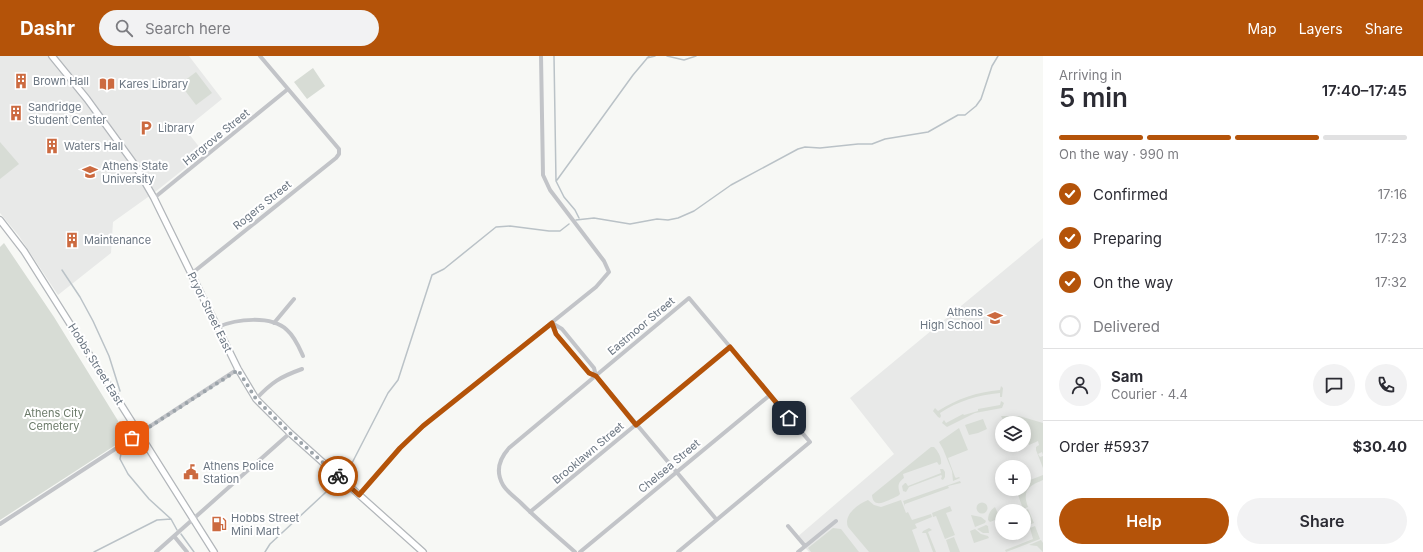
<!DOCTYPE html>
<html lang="en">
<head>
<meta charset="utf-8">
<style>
  body { margin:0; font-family:Inter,sans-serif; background:#f2f2f3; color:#2b2b33; height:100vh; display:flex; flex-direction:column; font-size:15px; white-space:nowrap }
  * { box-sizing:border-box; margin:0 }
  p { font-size:13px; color:#7c7c81 }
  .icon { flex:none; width:22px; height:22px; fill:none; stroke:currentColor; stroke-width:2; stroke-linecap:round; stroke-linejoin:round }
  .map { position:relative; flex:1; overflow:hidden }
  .panel { display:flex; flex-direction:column; background:#fff; width:380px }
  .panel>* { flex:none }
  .tools { position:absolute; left:995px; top:360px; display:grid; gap:8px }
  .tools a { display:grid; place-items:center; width:36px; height:36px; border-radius:50%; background:#fff; box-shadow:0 2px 10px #0003; font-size:20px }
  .pin { position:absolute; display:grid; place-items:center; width:34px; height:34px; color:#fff; margin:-17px; border-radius:8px; box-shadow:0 2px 6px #0006 }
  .courier { position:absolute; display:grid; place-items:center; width:40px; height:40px; margin:-20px; border:3px solid #b45309; border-radius:50%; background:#fff; color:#222; box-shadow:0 1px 5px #0007 }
  .headline em { font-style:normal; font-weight:600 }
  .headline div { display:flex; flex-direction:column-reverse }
  .headline { display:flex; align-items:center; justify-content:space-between; height:68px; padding:0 16px }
  h1 { font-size:26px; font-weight:600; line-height:30px }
  .bar { display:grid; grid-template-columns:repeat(4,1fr); gap:6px 4px; align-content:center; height:48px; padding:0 16px }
  .bar i { height:5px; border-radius:3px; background:#e1e1e2 }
  .bar .on { background:#b45309 }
  .bar p { grid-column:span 4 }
  .line { display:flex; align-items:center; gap:10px; padding:0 16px; border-top:1px solid #e1e1e2 }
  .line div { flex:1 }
  .round { display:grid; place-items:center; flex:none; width:42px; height:42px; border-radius:21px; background:#f2f2f3 }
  ol { padding:0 16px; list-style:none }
  li { display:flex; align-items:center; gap:12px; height:44px }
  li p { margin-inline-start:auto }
  li .icon { padding:4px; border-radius:50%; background:#b45309; color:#fff; stroke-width:4 }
  li:last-child { color:#7c7c81 }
  li i { width:22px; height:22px; border:2px solid #e1e1e2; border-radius:50% }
  .action { display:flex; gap:8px; margin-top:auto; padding:8px 16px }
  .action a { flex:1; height:46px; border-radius:24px; background:#b45309; color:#fff; font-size:16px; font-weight:600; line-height:46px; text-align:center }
  .action a+a { background:#f2f2f3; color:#2b2b33 }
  header { display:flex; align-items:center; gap:24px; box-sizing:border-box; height:56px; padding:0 20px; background:#b45309; color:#fff }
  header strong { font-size:19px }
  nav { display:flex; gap:22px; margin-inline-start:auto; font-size:14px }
  .search { width:280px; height:36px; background:#f2f2f3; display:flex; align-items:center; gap:10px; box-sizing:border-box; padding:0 14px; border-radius:22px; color:#7c7c81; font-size:15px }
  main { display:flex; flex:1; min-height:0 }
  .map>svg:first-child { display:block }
</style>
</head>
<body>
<header>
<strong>Dashr</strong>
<div class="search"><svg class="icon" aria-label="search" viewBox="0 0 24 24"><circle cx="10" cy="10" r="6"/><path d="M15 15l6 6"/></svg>Search here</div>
<nav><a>Map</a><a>Layers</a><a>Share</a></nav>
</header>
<main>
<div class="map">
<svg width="1043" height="496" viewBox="0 0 1043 496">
  <rect width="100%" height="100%" fill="#f7f8f5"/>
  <path fill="#e8e9e8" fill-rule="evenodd" d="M0,0H189L222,43L185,73L204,97L155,136L113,166L111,197L58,239L19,180L0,157Z
    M1043,182V496H809L796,482L894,398L850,342ZM1002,367H1024V389H1002ZM1002,411H1024V433H1002ZM1002,455H1024V477H1002Z"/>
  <path fill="#d7dcd5" d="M313,12L325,30L307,43L294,26Z
    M196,16L212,37L196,49L180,28Z
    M0,86L19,108L0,123Z
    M4,187L54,261L128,381L0,464V191Z
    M1001,330L1003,332L1002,341H1000V337C978,339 958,345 940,357L941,360L940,362L938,361L933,355L935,352L938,355C957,343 977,336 1000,334Z
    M1001,345L1004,347L1002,352L975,357L947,371L942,367L944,364L946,367L963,358L964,359L978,355V353L1000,349Z
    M1001,360H1019L1043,367V399L1042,396L1038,398L1040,401L1043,400V412L1036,394V391L1039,389L1038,385L1029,389L1028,387L1024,388V367H1010L1008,365L1004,366Z
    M983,363L987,373L978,377L969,379L965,369Z
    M959,372L968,394L948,402L955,421L956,422L959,421L960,422L953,425L952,415L943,393L939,386Z
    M931,391H934C938,395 942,402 941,408L939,409L937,406L903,418L904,422C897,427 898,431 900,438L898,440C890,443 873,455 872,439Z
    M940,413H943L945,416V421L943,424L941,423L942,420L941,419L909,431L906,436L903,435L902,430L905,427H906L908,430L941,417Z
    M1043,419V424C1028,430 1022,435 1028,451L1023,453L1016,433L1022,435L1030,424Z
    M960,425L961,427L948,430L949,432L905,448V450L903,445Z
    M868,444L874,449L881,451L901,444L906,457L908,456L912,464L931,458L932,461L915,468L917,472L912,474L920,496H869L848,471C843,459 858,448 868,444Z
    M976.5 452a5.5 5.5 0 1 1 11 0a5.5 5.5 0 1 1-11 0Z
    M950,450L952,455L946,457L955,479L945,483L936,460L933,461L932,457Z
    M995,451L1000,462L990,466L988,464C988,459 990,454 995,451Z
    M1028,453L1034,467L1029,469L1024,455Z
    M971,459L981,461L986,465L985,467L975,471Z
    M986,469L988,470L989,477H983L977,473Z
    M1035,470L1040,483L1006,496L1005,494L1033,483L1030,472Z
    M833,472L841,473L859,496H811L808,492Z
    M929,472L932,474L928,476L936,496H933L926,477H922L923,475Z
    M975,473L981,478L988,480L989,482L974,487L970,475Z
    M954,481L960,496H950L946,484Z
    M1041,484L1043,487V496L1037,490L1029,489Z"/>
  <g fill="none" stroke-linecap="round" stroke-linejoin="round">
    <path stroke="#bac2c7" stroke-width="1.5" d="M554,0L556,125L564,141L575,154L579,162
      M667,0L684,4L696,0
      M647,2L655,0
      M557,124L633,19L649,0
      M576,164L594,162L630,168L657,163L668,164L678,162L694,155L731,129L798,93L805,91L820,92L858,88H872L885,83L928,76L958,59H965L976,50L981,43L992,10L998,0
      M62,214L80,241L93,265L109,300L120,335
      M120,366L121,387
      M122,392L120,403L128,418L149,443L171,463L177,474
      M342,419L351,409L388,337L398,324L432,219L444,213L496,171L510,170L549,175H560L569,168
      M181,478L194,496
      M94,496L157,464L171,463
      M265,496L270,488L339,424"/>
    <g stroke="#b2b6ba" stroke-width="8">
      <path id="secondary" d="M52,0L87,43L135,109L154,142L238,313L256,343L290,377L423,496
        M0,164L24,195L214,496"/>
    </g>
    <path stroke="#c2c4c8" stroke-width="4" d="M154,142L288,33
      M191,218L336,102L339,98V93L260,0
      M274,267L294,243
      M552,267L556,278L589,317L596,320L716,463
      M552,267L562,273L594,312L596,320
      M218,271C236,263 271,259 287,274C295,281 299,291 303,300
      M256,343C272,326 280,321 302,313
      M359,439L400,392L423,370L596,231L609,216L604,205L550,134L543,119L541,0
      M530,456L730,291
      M0,468L238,313
      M788,470L805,490
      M174,480L187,496
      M156,496L290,377
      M575,496C557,480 539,465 522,448C516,442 507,436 503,429C495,415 500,402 509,392L689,242L810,386L678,496
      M580,496L770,339
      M798,496L836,465"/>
    <use href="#secondary" stroke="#fff" stroke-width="5.5"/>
  </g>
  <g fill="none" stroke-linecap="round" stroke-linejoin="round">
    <path stroke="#9ca4aa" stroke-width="4" stroke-dasharray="0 7.2" d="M132,382L238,314L256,343L290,377L338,420"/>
    <path stroke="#b45309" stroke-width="5" d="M338,420L359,439L400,392L423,370L552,267L556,278L589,317L596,320L636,369L730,291L789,362"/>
  </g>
  <defs>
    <g id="building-bare" transform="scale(1.2)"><path d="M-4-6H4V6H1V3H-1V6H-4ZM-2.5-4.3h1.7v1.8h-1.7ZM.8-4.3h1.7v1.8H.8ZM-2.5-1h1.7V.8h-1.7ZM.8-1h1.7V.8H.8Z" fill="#cc6a40" stroke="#fff" stroke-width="2.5" paint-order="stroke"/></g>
    <g id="library-bare" transform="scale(1.2)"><path d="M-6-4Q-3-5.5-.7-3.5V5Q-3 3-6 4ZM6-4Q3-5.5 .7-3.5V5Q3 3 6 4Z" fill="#cc6a40" stroke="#fff" stroke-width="2.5" paint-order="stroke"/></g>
    <g id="parking-bare" transform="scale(1.2)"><path d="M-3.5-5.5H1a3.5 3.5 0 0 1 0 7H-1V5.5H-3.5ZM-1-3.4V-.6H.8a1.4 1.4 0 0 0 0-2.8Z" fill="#cc6a40" stroke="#fff" stroke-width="2.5" paint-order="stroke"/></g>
    <g id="university-bare" transform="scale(1.2)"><path d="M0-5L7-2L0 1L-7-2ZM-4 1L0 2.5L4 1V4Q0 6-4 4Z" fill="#cc6a40" stroke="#fff" stroke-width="2.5" paint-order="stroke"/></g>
    <g id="school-bare" transform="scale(1.2)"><path d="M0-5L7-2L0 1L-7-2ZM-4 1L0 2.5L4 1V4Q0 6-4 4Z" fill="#cc6a40" stroke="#fff" stroke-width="2.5" paint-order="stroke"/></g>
    <g id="civic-bare" transform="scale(1.2)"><path d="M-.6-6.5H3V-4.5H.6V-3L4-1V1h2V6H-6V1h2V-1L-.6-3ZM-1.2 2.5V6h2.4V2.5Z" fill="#cc6a40" stroke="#fff" stroke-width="2.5" paint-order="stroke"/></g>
    <g id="fuel-bare" transform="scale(1.2)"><path d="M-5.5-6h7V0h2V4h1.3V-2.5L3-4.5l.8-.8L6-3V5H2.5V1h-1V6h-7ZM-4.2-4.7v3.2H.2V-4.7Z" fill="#cc6a40" stroke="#fff" stroke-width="2.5" paint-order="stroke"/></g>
  </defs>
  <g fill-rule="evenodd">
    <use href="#building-bare" x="21" y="25"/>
    <use href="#library-bare" x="107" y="28"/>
    <use href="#building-bare" x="16" y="57"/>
    <use href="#parking-bare" x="146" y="72"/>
    <use href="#building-bare" x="52" y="90"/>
    <use href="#university-bare" x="90" y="116"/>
    <use href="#building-bare" x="72" y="184"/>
    <use href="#school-bare" x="995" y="262"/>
    <use href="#civic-bare" x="191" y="416"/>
    <use href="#fuel-bare" x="219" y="468"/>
  </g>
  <g text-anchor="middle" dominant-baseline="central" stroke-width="4" stroke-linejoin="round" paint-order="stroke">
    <g font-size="11" fill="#6b7682" stroke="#fff" text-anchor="start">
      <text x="33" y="25">Brown Hall</text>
      <text x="119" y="28">Kares Library</text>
      <text x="28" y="51">Sandridge<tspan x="28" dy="13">Student Center</tspan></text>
      <text x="158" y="72">Library</text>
      <text x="64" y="90">Waters Hall</text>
      <text x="102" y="110">Athens State<tspan x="102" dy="13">University</tspan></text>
      <text x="84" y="184">Maintenance</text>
      <text x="983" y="256" text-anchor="end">Athens<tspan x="983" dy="13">High School</tspan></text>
      <text x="203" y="410">Athens Police<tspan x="203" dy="13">Station</tspan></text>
      <text x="231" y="462">Hobbs Street<tspan x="231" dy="13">Mini Mart</tspan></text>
    </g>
    <g font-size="11" fill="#6b7682" stroke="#fff">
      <text transform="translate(216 81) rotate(-39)">Hargrove Street</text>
      <text transform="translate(262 149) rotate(-39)">Rogers Street</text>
      <text transform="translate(210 256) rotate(64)">Pryor Street East</text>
      <text transform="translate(641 270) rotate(-40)">Eastmoor Street</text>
      <text transform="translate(96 308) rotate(58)">Hobbs Street East</text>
      <text transform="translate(588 397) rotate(-40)">Brooklawn Street</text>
      <text transform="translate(669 410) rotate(-40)">Chelsea Street</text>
    </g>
    <g font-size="11" fill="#6b7a69" stroke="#fff">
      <text x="54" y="357">Athens City<tspan x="54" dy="13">Cemetery</tspan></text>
    </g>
  </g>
</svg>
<div class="tools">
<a><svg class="icon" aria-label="layers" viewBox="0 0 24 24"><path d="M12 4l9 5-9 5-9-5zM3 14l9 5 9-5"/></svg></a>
<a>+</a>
<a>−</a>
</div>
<div class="pin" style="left:132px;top:382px;background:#ea580c"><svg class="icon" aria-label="bag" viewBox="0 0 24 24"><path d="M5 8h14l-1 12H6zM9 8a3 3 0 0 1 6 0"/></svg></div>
<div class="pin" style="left:789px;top:362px;background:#1f2937"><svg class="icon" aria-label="home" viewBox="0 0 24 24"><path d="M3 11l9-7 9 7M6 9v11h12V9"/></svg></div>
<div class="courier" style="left:338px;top:420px"><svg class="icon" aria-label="bike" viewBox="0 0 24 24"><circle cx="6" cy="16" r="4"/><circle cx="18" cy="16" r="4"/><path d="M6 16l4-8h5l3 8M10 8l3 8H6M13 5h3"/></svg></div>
</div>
<section class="panel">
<div class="headline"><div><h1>5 min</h1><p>Arriving in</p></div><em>17:40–17:45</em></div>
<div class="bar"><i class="on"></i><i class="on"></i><i class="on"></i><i></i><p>On the way · 990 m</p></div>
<ol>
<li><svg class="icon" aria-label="check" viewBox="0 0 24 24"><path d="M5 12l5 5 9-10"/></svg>Confirmed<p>17:16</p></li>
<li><svg class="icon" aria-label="check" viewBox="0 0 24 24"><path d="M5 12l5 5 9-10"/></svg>Preparing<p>17:23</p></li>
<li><svg class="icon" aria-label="check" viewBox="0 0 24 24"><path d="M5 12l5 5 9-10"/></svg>On the way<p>17:32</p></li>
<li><i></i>Delivered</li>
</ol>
<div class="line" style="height:72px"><a class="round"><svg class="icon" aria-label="person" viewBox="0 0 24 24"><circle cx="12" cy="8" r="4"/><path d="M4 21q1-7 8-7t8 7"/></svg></a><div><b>Sam</b><p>Courier · 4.4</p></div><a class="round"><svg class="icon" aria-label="chat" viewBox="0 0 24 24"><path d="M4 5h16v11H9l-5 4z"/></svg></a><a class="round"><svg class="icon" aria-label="phone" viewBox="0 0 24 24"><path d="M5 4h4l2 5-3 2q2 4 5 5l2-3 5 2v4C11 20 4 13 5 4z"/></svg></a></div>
<div class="line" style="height:52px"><div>Order #5937</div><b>$30.40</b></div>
<div class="action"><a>Help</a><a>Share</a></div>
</section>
</main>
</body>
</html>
